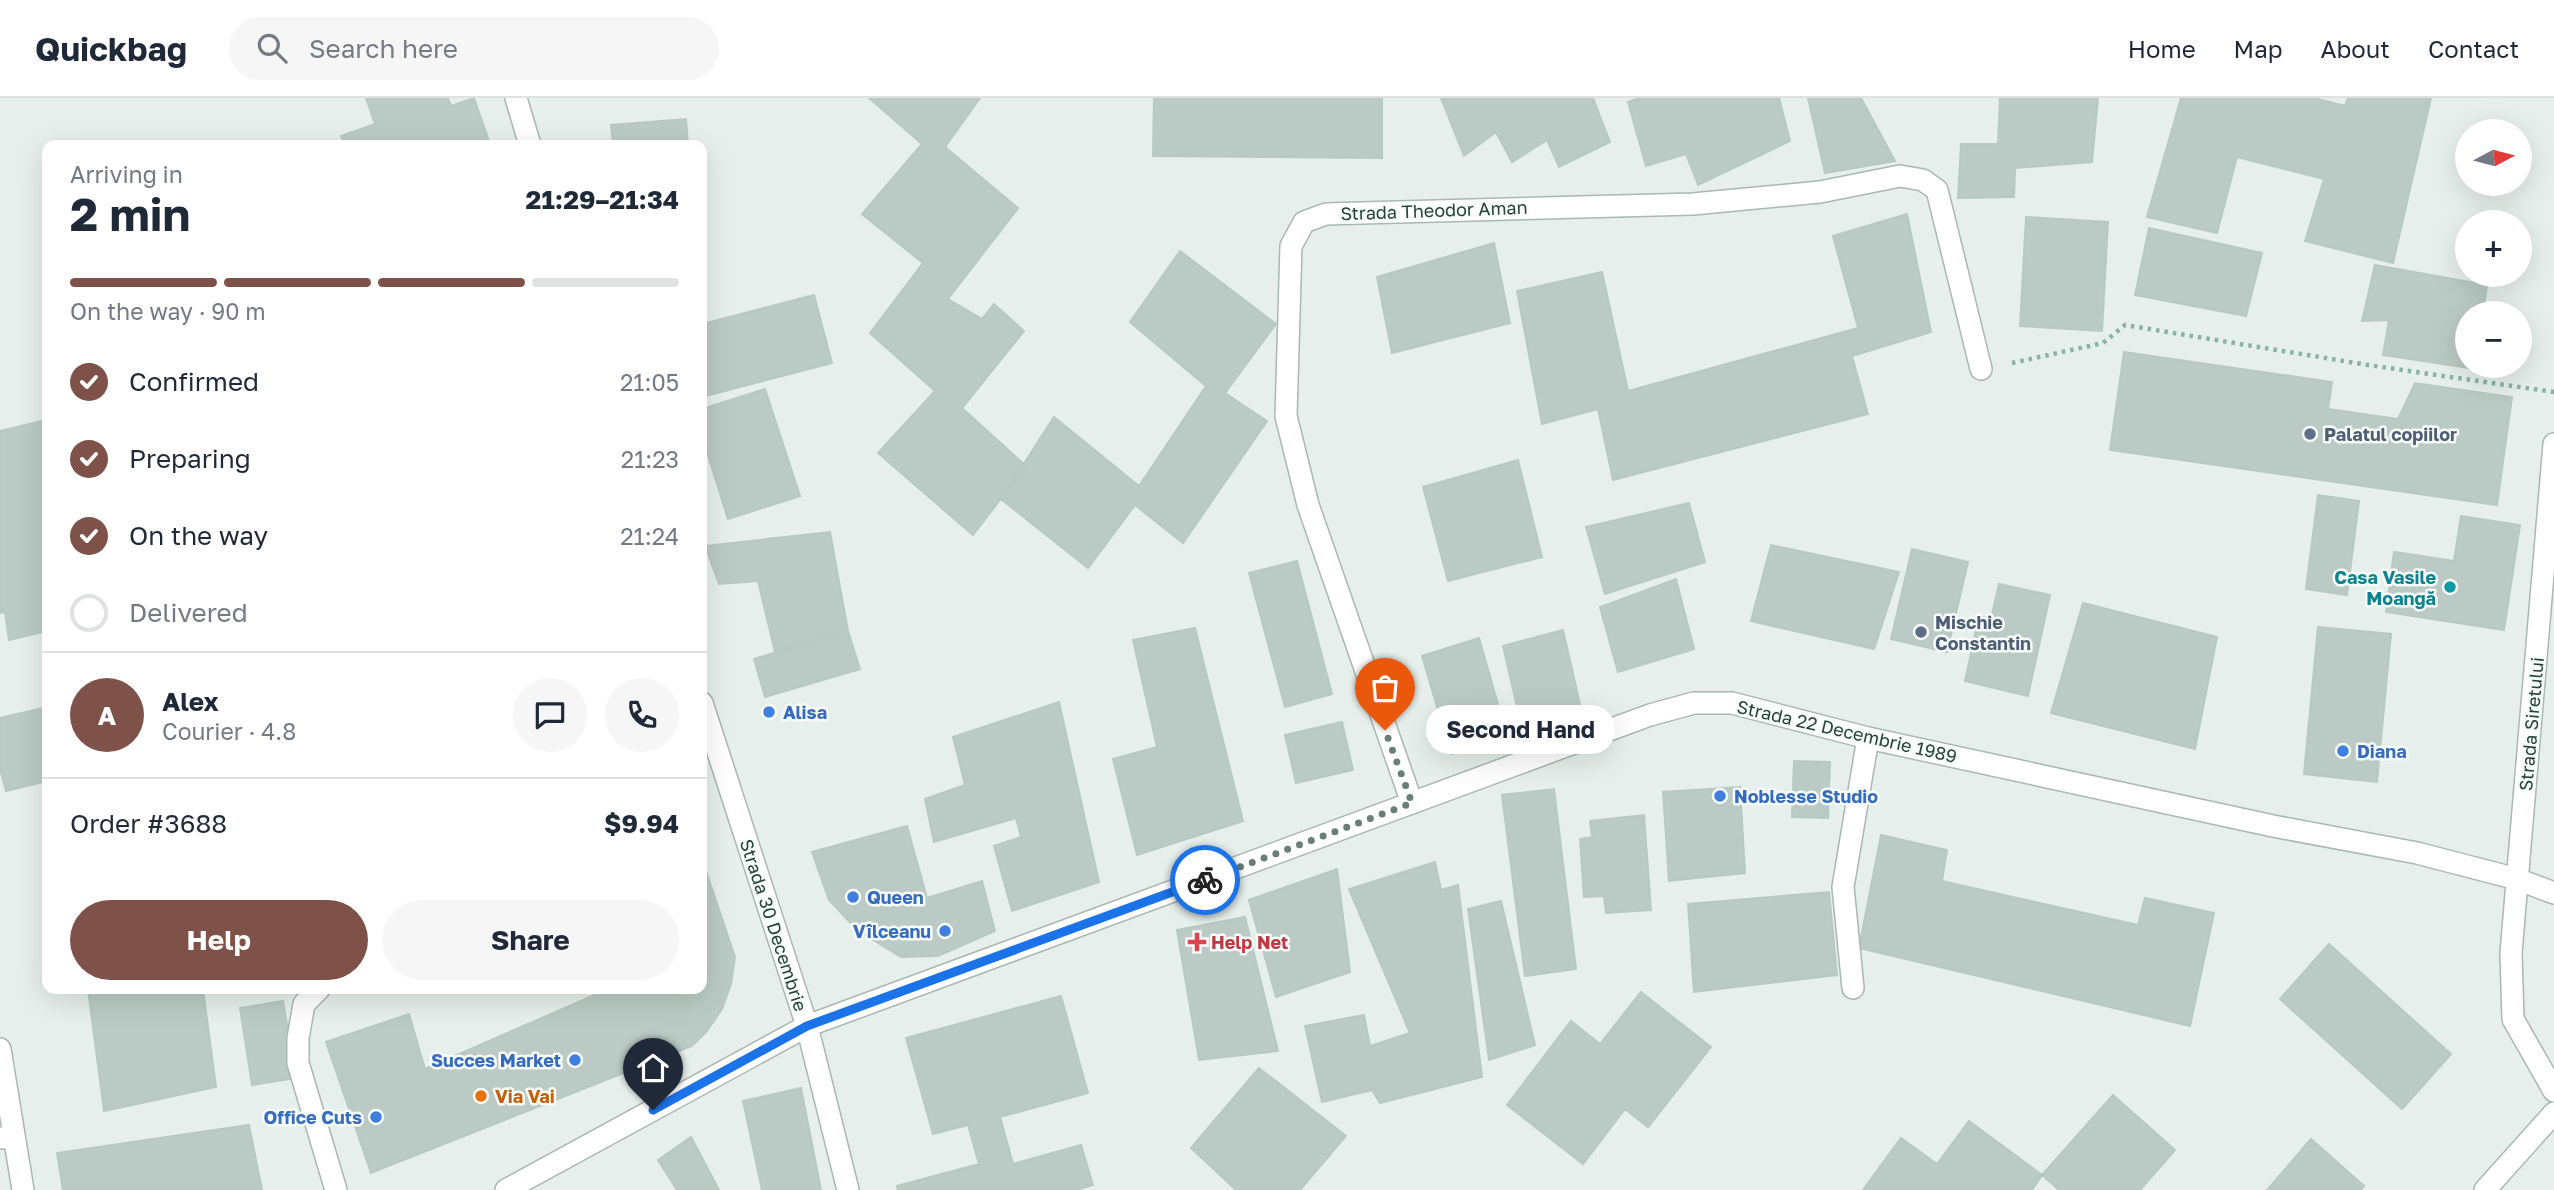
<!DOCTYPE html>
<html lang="en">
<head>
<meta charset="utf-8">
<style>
  body { margin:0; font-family:"Golos Text",sans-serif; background:#f6f6f7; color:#1f2937; height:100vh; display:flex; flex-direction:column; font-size:26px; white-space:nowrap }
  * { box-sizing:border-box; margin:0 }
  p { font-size:23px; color:#747a83 }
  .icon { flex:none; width:38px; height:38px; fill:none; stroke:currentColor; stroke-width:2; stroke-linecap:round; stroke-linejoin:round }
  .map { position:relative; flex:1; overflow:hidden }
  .side { position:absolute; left:42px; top:42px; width:665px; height:854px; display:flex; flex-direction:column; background:#fff; border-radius:14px; box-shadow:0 7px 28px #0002 }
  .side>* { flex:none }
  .needle { width:46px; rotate:83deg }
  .buttons { position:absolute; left:2455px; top:21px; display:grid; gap:14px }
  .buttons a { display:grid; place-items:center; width:77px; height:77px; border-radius:50%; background:#fff; box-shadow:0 7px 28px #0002; font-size:35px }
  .pin { position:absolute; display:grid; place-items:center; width:60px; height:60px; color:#fff; margin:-72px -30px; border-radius:50% 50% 50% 0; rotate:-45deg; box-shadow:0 0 7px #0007 }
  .pin .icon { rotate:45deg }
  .courier { position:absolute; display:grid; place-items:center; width:70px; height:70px; margin:-35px; border:5px solid #1a73e8; border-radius:50%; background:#fff; color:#222; box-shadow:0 2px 9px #0007 }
  .bubble { position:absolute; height:49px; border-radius:24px; background:#fff; box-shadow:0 7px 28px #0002; font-size:23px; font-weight:700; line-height:49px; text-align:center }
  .summary em { font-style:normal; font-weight:700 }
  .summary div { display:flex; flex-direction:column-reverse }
  .summary { display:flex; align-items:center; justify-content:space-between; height:119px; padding:0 28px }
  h1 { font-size:46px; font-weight:700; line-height:52px }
  .bar { display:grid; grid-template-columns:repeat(4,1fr); gap:10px 7px; align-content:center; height:84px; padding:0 28px }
  .bar i { height:9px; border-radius:5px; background:#e0e1e3 }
  .bar .on { background:#7f5249 }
  .bar p { grid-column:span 4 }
  .line { display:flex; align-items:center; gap:18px; padding:0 28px; border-top:2px solid #e0e1e3 }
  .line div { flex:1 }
  .round { display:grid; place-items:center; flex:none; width:74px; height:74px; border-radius:37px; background:#f6f6f7 }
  ol { padding:0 28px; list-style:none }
  li { display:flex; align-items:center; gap:21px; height:77px }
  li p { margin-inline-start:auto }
  li .icon { padding:7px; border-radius:50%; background:#7f5249; color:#fff; stroke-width:4 }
  li:last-child { color:#747a83 }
  li i { width:38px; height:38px; border:4px solid #e0e1e3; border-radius:50% }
  .primary-button { display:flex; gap:14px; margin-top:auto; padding:14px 28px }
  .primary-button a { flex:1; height:80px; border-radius:42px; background:#7f5249; color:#fff; font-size:28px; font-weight:700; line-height:80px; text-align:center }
  .primary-button a+a { background:#f6f6f7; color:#1f2937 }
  header { display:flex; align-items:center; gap:42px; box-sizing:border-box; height:98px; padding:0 35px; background:#fff; border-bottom:2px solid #e0e1e3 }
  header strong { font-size:33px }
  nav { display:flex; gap:38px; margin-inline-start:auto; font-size:24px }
  .search { width:490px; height:63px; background:#f6f6f7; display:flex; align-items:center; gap:18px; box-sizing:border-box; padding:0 24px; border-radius:38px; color:#747a83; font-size:26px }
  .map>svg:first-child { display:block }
</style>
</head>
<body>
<header>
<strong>Quickbag</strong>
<div class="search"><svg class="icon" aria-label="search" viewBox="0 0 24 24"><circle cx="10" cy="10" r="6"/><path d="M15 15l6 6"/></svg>Search here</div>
<nav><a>Home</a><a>Map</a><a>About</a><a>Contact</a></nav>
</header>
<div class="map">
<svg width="2554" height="1092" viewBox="0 0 2554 1092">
  <rect width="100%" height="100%" fill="#e6efeb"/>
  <path fill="#bbcac4" stroke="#b8c9c2" stroke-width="2" d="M366,0H448L451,8L474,0L490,46L345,47L341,38L375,26Z
    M869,0H980L945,49L1018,110L948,201L982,221L994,206L1024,233L962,310L1026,368L973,437L878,355L935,293L870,235L923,165L862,116L922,46Z
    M1154,0H1382V60L1153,58Z
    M1441,0H1593L1610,44L1559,69L1547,42L1512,64L1496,34L1464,58Z
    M1639,0H1779L1790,43L1698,87L1686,56L1646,68L1628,4Z
    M1808,0H1861L1895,63L1825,75Z
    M2000,0H2098L2092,64L2015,70L2014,99L1958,100L1961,46H1998Z
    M2181,0H2314L2345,8L2348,0H2431L2393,165L2305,143L2324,81L2237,59L2217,135L2147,119Z
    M686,21L688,47H613L611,27Z
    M1907,116L1931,234L1852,258L1868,316L1613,382L1598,311L1542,326L1517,193L1602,174L1628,293L1858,230L1833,138Z
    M2026,119L2108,124L2102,233L2020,228Z
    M2149,130L2262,155L2246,218L2135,197Z
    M1494,145L1510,225L1392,255L1377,179Z
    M1180,153L1276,226L1225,295L1267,323L1183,445L1135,407L1088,470L1001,401L1054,319L1139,388L1206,288L1130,224Z
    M2375,167L2487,187L2483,215H2468V268H2476V271L2383,257L2389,222L2362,223Z
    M814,197L832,265L702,299V226Z
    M2124,254L2332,284L2328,311L2398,321L2415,285L2512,299L2497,407L2110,352Z
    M765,291L800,398L728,421L702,338V311Z
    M46,322L47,533L9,542L5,514L0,515V333Z
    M1518,362L1542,459L1448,483L1423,389Z
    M2318,397L2359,403L2347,497L2306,491Z
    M1689,405L1705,464L1605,496L1586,429Z
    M2461,418L2520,427L2504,532L2386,514L2394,454L2454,463Z
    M830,434L848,533L775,554L758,483L719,486L705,448Z
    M1771,447L1899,474L1874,551L1751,523Z
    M1912,451L1968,464L1947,554L1891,541Z
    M1297,463L1332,596L1285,609L1249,475Z
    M1676,481L1694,551L1618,574L1600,509Z
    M1999,486L2050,497L2028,598L1965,583L1979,518L1991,521Z
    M2083,505L2217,539L2195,651L2051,615Z
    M2318,529L2391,536L2377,684L2304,676Z
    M1195,530L1243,723L1137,757L1113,661L1157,649L1133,542Z
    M1563,532L1582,615L1523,635L1503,548Z
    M848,533L860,571L765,599L754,561Z
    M1479,540L1508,641L1451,656L1422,558Z
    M1059,604L1099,784L1012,813L994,748L1021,739L1016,720L934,744L925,701L965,687L953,639Z
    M47,609V683L6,693L0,671V620Z
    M1342,624L1353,672L1296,685L1285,637Z
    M1794,663L1830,664L1828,720L1792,719Z
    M1740,689L1745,775L1669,783L1663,694Z
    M1554,691L1576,871L1525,878L1502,697Z
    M1644,717L1651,812L1606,815L1604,798L1584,799L1580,741L1592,739L1590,723Z
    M907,728L927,800L982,783L995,833L938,858L901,859L857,832L829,802L812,754Z
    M1881,737L1947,752L1942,783L2138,827L2145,800L2214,815L2190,928L1859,850Z
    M702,761L735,859L731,886L722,911L707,933L692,948L371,1075L326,944L409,916L425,971L608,891H702Z
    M1435,764L1441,792L1458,787L1482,979L1380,1005L1372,992L1322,1004L1305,928L1364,917L1370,948L1410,935L1349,791Z
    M1337,771L1350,874L1276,899L1249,802Z
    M1829,794L1837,877L1694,894L1688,806Z
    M1501,803L1535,947L1489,962L1468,811Z
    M1245,819L1278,953L1199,962L1177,832Z
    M2329,846L2451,956L2402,1011L2280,901Z
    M88,891H203L216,989L104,1013Z
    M1641,894L1711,949L1648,1029L1625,1011L1583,1066L1507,1007L1571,923L1600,946Z
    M1061,898L1088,995L1000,1019L1013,1066L1081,1047L1093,1087L1076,1092H898L897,1088L979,1066L968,1027L933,1036L906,940Z
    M283,903L296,980L252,987L240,910Z
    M1259,970L1346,1038L1300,1092H1236L1191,1050Z
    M801,990L821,1092H762L743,1003Z
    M2113,997L2175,1052L2140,1092H2059L2042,1077Z
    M1969,1023L2042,1077L2032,1092H1863L1901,1040L1937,1066Z
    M249,1027L262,1092H63L57,1055Z
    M691,1039L719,1092H677L658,1062Z
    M2311,1041L2364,1088L2361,1092H2267Z"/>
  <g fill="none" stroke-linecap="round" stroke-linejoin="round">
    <g stroke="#a8b8b2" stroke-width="24">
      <path id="lane" d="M1412,705L1308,407L1286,318L1291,148L1304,124L1326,116L1693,106L1820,94L1900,78L1923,82L1937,92L1981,271
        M1853,890L1843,789L1868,640
        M319,891L304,906L298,940V965L336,1092"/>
    </g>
    <g stroke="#a8b8b2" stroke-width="24">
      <path id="street" d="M516,0L530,47
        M2554,346L2511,855L2513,921L2554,993
        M702,605L807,928L848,1092
        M0,951L14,1037
        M2,1040L14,1037L23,1092
        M506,1092L807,928L1650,617L1694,605H1732L1868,640L2273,728L2417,755L2517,781L2554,795"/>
    </g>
    <g stroke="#a4bbb3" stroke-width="24">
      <path id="secondary" d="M2485,1092L2554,1015"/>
    </g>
    <path stroke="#86b3a5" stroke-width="4.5" stroke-dasharray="3.5 5" stroke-linecap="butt" d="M2012,265L2103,245L2125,227L2368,267L2554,294"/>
    <use href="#lane" stroke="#fff" stroke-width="21"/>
    <use href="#street" stroke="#fff" stroke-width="21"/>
    <use href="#secondary" stroke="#fff" stroke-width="21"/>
  </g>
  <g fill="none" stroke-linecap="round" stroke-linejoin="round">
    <path stroke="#687f78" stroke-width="7" stroke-dasharray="0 12.6" d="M1205,782L1412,705L1385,632"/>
    <path stroke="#1a73e8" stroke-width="9" d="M653,1012L807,928L1205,782"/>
  </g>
  <g fill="#5c6f8a" stroke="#f7fbf9" stroke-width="2.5">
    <circle cx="2310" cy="336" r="7"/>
    <circle cx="1921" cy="534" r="7"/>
  </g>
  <circle fill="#0f9aa8" stroke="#f7fbf9" stroke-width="2.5" cx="2450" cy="489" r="7"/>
  <g fill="#3f7fe0" stroke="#f7fbf9" stroke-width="2.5">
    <circle cx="769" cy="614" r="7"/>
    <circle cx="2343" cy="653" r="7"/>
    <circle cx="1720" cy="698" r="7"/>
    <circle cx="853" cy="799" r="7"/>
    <circle cx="945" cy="833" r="7"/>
    <circle cx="575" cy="962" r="7"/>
    <circle cx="376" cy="1019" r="7"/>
  </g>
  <path fill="#e0444e" stroke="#f7fbf9" stroke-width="2.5" d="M1193.5 833.5h7v7h7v7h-7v7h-7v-7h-7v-7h7z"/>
  <circle fill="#e8710a" stroke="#f7fbf9" stroke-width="2.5" cx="481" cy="998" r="7"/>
  <g text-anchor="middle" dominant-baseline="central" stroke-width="5" stroke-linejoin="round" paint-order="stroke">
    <g font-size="18" fill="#24423a" stroke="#f7fbf9">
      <text transform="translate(1434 112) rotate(-2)">Strada Theodor Aman</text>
      <text transform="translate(2531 626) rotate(-85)">Strada Siretului</text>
      <text transform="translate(1847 633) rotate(13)">Strada 22 Decembrie 1989</text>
      <text transform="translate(774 827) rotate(72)">Strada 30 Decembrie</text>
    </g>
    <g font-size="18" font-weight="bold" fill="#4e5e75" stroke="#f7fbf9" text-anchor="start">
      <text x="2324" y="336">Palatul copiilor</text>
      <text x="1935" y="524">Mischie<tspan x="1935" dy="21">Constantin</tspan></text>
    </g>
    <g font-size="18" font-weight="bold" fill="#0d838f" stroke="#f7fbf9" text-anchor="end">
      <text x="2436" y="479">Casa Vasile<tspan x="2436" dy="21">Moangă</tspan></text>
    </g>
    <g font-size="18" font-weight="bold" fill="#366cbe" stroke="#f7fbf9" text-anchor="start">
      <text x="783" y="614">Alisa</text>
      <text x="2357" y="653">Diana</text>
      <text x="1734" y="698">Noblesse Studio</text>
      <text x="867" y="799">Queen</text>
      <text x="931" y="833" text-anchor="end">Vîlceanu</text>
      <text x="561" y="962" text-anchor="end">Succes Market</text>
      <text x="362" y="1019" text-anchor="end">Office Cuts</text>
    </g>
    <g font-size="18" font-weight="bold" fill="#be3a42" stroke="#f7fbf9" text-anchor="start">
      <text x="1211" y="844">Help Net</text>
    </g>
    <g font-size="18" font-weight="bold" fill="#c56008" stroke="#f7fbf9" text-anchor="start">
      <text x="495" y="998">Via Vai</text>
    </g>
  </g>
</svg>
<div class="buttons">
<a><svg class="needle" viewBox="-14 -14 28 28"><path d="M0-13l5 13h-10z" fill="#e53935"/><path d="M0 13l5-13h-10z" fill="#747a83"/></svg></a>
<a>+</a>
<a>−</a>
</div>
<div class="pin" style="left:1385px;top:632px;background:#ea580c"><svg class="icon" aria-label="bag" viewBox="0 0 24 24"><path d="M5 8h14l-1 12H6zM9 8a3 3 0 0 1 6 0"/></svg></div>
<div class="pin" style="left:653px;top:1012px;background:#1f2937"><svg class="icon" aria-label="home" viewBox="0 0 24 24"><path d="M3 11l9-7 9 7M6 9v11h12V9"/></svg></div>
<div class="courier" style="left:1205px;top:782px"><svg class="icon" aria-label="bike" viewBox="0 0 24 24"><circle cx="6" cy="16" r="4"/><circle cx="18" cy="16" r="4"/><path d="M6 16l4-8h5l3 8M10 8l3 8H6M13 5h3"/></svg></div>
<div class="bubble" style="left:1426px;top:607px;width:189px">Second Hand</div>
<section class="side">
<div class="summary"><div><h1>2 min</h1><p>Arriving in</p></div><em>21:29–21:34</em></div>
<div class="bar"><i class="on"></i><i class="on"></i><i class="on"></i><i></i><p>On the way · 90 m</p></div>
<ol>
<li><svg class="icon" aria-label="check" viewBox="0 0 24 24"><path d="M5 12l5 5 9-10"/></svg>Confirmed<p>21:05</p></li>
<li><svg class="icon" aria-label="check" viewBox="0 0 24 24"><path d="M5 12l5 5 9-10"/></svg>Preparing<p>21:23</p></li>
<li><svg class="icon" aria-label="check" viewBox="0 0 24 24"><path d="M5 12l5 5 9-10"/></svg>On the way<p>21:24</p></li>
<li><i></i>Delivered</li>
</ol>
<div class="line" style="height:126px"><b class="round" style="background:#7f5249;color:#fff">A</b><div><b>Alex</b><p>Courier · 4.8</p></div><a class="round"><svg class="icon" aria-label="chat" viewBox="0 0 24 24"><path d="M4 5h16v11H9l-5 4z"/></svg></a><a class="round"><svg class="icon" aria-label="phone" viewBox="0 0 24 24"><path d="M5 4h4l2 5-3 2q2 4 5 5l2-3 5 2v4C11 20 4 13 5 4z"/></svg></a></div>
<div class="line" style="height:91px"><div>Order #3688</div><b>$9.94</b></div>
<div class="primary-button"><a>Help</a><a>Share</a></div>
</section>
</div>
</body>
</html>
